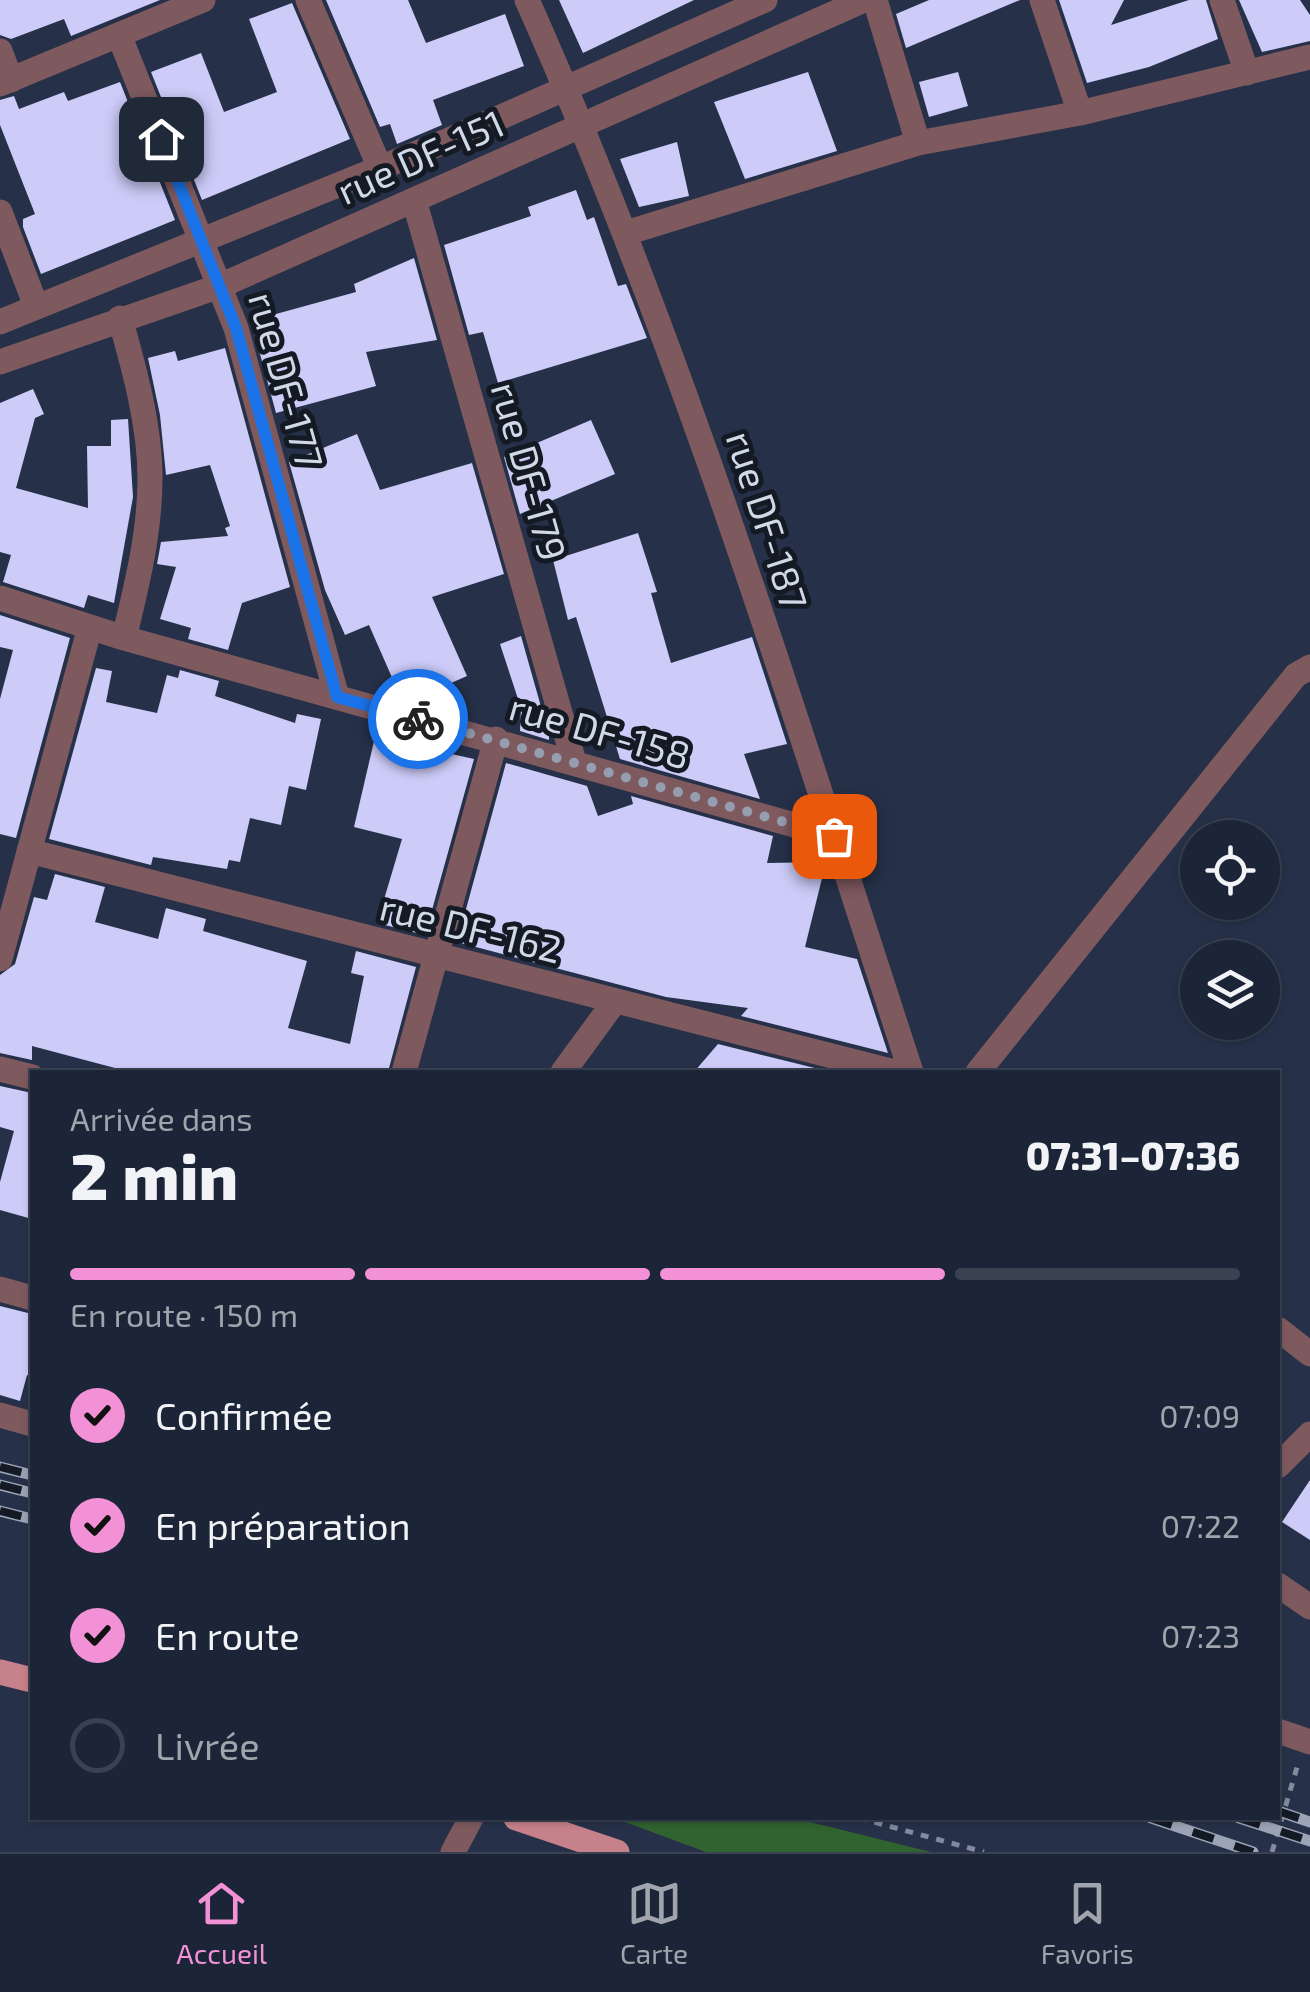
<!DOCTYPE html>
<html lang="fr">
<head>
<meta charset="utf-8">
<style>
  body { margin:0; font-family:"Exo 2",sans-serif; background:#293142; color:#f1f3f6; height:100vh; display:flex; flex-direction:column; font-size:38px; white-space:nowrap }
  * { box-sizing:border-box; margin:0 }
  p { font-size:32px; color:#a0a5ad }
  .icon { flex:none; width:55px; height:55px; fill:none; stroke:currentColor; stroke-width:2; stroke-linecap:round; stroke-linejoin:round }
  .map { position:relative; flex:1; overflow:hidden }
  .panel { position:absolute; left:30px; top:1070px; width:1250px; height:750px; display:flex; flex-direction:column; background:#1c2537; border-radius:0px; box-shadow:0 2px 8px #0004,0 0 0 2px #3a4252 }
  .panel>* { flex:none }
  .buttons { position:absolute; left:1180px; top:820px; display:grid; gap:20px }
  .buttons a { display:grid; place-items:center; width:100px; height:100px; border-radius:50%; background:#1c2537; box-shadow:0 2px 8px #0004,0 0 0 2px #3a4252; font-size:50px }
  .pin { position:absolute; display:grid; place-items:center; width:85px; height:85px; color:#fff; margin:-42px; border-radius:20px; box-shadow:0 5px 15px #0006 }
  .courier { position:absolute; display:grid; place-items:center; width:100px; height:100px; margin:-50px; border:8px solid #1a73e8; border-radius:50%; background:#fff; color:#222; box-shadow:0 2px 12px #0007 }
  .overview em { font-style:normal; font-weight:800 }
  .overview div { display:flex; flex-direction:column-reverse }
  .overview { display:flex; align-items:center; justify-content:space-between; height:170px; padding:0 40px }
  h1 { font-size:65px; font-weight:800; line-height:75px }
  .bar { display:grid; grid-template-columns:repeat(4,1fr); gap:15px 10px; align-content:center; height:120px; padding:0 40px }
  .bar i { height:12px; border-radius:8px; background:#3a4252 }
  .bar .selected { background:#f291d6 }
  .bar p { grid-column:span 4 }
  ol { padding:0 40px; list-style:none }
  li { display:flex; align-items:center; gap:30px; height:110px }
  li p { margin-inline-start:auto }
  li .icon { padding:10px; border-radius:50%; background:#f291d6; color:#111; stroke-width:4 }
  li:last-child { color:#a0a5ad }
  li i { width:55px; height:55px; border:5px solid #3a4252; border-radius:50% }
  .tabs { display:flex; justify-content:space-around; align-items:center; height:140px; border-top:2px solid #3a4252; background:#1c2537; font-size:28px; color:#a0a5ad }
  .tabs a { display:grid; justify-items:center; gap:5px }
  .tabs .selected { color:#f291d6 }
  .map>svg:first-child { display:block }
</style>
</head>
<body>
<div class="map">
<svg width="1310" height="1852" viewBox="0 0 1310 1852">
  <rect width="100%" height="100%" fill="#263149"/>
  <path fill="#30632f" d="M614,1818H794L931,1852H706Z"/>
  <path fill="#cdccf9" d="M0,0H160L71,36L64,19L11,39L0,35Z
    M326,0H408L426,43L505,14L524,66L433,100L442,125L397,144L390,124L380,127Z
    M559,0H694L583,53Z
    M929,0H1020L906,48L896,14Z
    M1059,0H1124L1111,25L1189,0H1206L1218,39L1149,67L1087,83Z
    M1239,0H1300L1310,15V41L1262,52Z
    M292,3L350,139L202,200L151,72L201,53L224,112L277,92L249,19Z
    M808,72L837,151L745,179L714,102Z
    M958,72L968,106L929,117L919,82Z
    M120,82L175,220L41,274L23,227V219L35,214L0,125V100L14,96L19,109L64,92L68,101Z
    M677,142L689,196L639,207L620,159Z
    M576,190L587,220L594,217L618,286L626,284L647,338L498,383L483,332L469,335L444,245L531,216L528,207Z
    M414,258L437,340L366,352L376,386L276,413L256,339L270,335L265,317L356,292L354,284Z
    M225,348L290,587L242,603L228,650L188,639L191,628L160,619L176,567L157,564L161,542L228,536L225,528L230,526L210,465L166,475L160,415L148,358L175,351L178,361Z
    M33,389L44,414L35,418L16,488L88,508L87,446H111V420L128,419L133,497L114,603L88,595L84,608L3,582L11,555L0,552V403Z
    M591,420L615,474L520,514L504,457Z
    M357,434L380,490L472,463L504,574L432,597L467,676L410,701L401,698L369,625L345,635L325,590L289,462Z
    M638,533L657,592L651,593L671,663L752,637L787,744L744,754L760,799L620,759L576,617L568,620L553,560Z
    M0,615L70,638L16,838L0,834V699L13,650L0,647Z
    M521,636L549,735V740L520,731L521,708L500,644Z
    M96,668L112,671L106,702L157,713L167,675L178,678L180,670L219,681L215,696L295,723L297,714L321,719L306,790L289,786L281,825L250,818L240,862L229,860L227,869L153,857L151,865L49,839Z
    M375,737L474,759L425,935L377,923L402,839L354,827Z
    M506,763L587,786L598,816L633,804L631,796L773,836L767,863L826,862L805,947L857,959L888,1053L741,1016L748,1008L666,997L457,942Z
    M55,874L105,887L95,922L158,939L166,908L206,919L203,931L307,961L288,1028L350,1044L364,976L351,973L356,951L416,967L388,1072H130L32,1046V1060L0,1053V975L15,964L34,897L47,900Z
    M718,1044L831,1072H694Z
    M0,1086L32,1093V1219L0,1210V1182L14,1131L0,1127Z
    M0,1306L32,1314V1377L27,1375L20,1401L0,1395Z
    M1310,1480V1540L1282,1522Z"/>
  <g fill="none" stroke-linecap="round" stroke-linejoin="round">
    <path stroke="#818a9e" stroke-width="5" stroke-dasharray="8 8" stroke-linecap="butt" d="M859,1818L984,1852
      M1272,1852L1298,1764"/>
    <path stroke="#7e5a5f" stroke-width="25" d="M308,0L380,168
      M527,0C682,347 793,711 911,1072
      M875,0L918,143
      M1042,0L1080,113
      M1222,0L1247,73
      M119,35L236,328L337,697
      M0,51L11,80
      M0,84L203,0
      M414,200L574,762
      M0,212L36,306
      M626,233L918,143L1080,113L1310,57
      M120,318C134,368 150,425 150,478C150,532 137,585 124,638
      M0,322L449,140L765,0
      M0,362L220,286L864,0
      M0,598L124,638L834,836
      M29,851L895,1072
      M0,959L90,627
      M0,1069L32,1077
      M404,1072L496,739
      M563,1072L615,1001
      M978,1072L1296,675L1310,667
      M0,1289L32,1298
      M1278,1329L1310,1354
      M0,1415L32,1424
      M1278,1466L1310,1434
      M1278,1585L1310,1607
      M1278,1731L1310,1742
      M453,1852L471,1818"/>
    <path stroke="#c7818b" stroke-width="25" d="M0,1672L32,1680
      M516,1818L617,1852"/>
    <g stroke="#9ba4b6" stroke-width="11">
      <path id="rail" d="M0,1467L32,1475
        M0,1485L32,1493
        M0,1511L32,1519
        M1278,1811L1310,1822
        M1151,1818L1253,1852
        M1239,1818L1310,1841"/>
    </g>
    <use href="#rail" stroke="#141a24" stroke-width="8" stroke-dasharray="22" stroke-linecap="butt"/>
  </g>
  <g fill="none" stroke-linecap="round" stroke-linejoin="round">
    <path stroke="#959eb1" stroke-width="10" stroke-dasharray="0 18" d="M418,719L834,836"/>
    <path stroke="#1a73e8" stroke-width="12" d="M161,139L236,328L337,697L418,719"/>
  </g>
  <g text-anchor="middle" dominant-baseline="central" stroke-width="10" stroke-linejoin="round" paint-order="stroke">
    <g font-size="38" fill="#d1d9e9" stroke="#141a24">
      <text transform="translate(420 156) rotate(-24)">rue DF-151</text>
      <text transform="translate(287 380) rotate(74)">rue DF-177</text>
      <text transform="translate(530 471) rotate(74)">rue DF-179</text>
      <text transform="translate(768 520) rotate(72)">rue DF-187</text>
      <text transform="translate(600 730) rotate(16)">rue DF-158</text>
      <text transform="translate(471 927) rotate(14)">rue DF-162</text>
    </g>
  </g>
</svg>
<div class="buttons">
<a><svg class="icon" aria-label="locate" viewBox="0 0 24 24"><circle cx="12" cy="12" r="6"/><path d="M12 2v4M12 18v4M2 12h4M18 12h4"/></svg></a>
<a><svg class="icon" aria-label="layers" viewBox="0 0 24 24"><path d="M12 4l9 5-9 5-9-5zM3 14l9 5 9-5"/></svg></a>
</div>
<div class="pin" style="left:834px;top:836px;background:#ea580c"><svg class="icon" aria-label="bag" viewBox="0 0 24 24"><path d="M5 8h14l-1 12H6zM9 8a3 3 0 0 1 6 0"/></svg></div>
<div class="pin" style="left:161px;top:139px;background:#1f2937"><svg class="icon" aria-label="home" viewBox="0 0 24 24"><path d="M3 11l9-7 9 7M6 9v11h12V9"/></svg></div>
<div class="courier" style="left:418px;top:719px"><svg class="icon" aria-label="bike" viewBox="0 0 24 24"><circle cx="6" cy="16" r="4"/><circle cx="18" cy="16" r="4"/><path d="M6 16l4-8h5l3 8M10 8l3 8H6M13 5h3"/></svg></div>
<section class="panel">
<div class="overview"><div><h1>2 min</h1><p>Arrivée dans</p></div><em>07:31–07:36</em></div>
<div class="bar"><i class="selected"></i><i class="selected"></i><i class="selected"></i><i></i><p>En route · 150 m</p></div>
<ol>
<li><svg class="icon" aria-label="check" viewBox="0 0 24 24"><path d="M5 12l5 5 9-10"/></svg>Confirmée<p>07:09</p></li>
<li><svg class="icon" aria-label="check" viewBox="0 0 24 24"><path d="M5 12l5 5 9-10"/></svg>En préparation<p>07:22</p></li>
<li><svg class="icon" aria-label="check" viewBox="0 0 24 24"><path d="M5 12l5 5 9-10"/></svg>En route<p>07:23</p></li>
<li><i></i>Livrée</li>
</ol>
</section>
</div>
<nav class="tabs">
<a class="selected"><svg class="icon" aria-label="home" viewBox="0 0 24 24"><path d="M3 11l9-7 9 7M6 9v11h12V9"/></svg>Accueil</a>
<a><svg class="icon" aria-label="map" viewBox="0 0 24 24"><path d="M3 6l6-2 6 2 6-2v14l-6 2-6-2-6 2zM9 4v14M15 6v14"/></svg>Carte</a>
<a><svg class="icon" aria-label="saved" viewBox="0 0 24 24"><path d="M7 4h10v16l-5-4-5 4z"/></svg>Favoris</a>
</nav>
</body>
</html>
